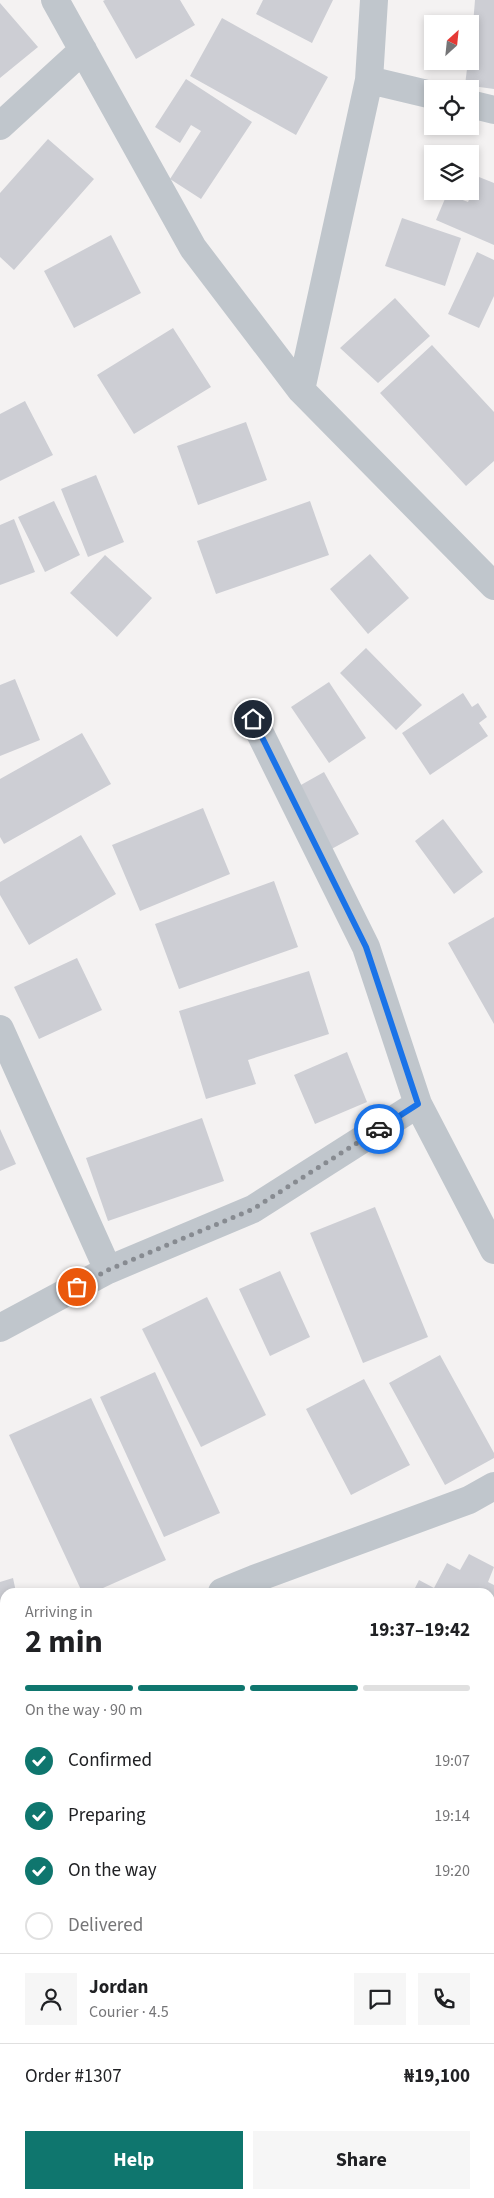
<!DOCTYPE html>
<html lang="en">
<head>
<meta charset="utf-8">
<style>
  body { margin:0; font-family:"Source Sans 3",sans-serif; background:#f6f6f6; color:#202124; height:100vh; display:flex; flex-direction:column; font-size:19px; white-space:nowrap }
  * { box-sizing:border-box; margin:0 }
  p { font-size:16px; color:#757577 }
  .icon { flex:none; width:28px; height:28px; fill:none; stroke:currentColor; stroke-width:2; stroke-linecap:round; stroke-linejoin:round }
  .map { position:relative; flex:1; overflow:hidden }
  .drawer { position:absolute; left:0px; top:1588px; width:495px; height:611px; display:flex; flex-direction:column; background:#fff; border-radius:15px 15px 0 0; box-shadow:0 2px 8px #0003 }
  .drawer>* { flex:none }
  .needle { width:32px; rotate:27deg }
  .fabs { position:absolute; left:424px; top:15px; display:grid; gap:10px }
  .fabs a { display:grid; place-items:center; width:55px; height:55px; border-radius:0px; background:#fff; box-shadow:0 2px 8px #0003; font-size:25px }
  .pin { position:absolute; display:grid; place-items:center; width:42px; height:42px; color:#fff; margin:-21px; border:2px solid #fff; border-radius:50%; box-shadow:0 1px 5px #0007 }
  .courier { position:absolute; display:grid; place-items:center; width:50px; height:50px; margin:-25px; border:4px solid #1a73e8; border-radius:50%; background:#fff; color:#222; box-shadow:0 1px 6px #0007 }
  .overview em { font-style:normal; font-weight:700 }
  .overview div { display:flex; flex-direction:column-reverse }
  .overview { display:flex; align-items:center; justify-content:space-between; height:85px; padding:0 25px }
  h1 { font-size:32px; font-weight:700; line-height:38px }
  .bar { display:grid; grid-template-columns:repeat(4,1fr); gap:8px 5px; align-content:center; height:60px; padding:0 25px }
  .bar i { height:6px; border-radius:4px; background:#e0e0e0 }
  .bar .selected { background:#0f766e }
  .bar p { grid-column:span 4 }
  .line { display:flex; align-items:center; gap:12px; padding:0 25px; border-top:1px solid #e0e0e0 }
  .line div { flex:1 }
  .round { display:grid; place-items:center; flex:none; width:52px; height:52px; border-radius:0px; background:#f6f6f6 }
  ol { padding:0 25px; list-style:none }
  li { display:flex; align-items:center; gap:15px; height:55px }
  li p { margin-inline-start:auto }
  li .icon { padding:5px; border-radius:50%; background:#0f766e; color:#fff; stroke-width:4 }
  li:last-child { color:#757577 }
  li i { width:28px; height:28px; border:2px solid #e0e0e0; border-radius:50% }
  .action { display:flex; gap:10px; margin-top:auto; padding:10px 25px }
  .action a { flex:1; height:58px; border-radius:0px; background:#0f766e; color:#fff; font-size:20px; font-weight:700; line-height:58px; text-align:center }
  .action a+a { background:#f6f6f6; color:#202124 }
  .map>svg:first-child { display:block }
</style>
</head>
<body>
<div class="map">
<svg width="494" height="2198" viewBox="0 0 494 2198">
  <rect width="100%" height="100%" fill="#f4f2f2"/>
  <path fill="#cdced4" d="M105,0H180L195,25L136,59L103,1Z
    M263,0H333L312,43L256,14Z
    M475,0H494V89L465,85L468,61H470Z
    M0,3L38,47L0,78Z
    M222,18L328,77L296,135L190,76Z
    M186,79L252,122L201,199L170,179L201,131L191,125L180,143L155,127Z
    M48,139L94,179L14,270L0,257V193Z
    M479,177L494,183V245L436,220L447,194L468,202Z
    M402,218L461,238L445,286L385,266Z
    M111,235L141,293L74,328L44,271Z
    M477,252L494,260V296L479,328L448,314Z
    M395,298L430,336L378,383L340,348Z
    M173,328L211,387L134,434L97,375Z
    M432,345L494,412V461L466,486L380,393Z
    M25,401L53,455L0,481V414Z
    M246,422L267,480L198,505L177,446Z
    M96,475L124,542L88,557L61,489Z
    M54,501L80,555L45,572L18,517Z
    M310,501L329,555L216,594L197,541Z
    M14,519L35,572L0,585V525Z
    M370,554L409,598L368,634L330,589Z
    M105,555L152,598L117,637L70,593Z
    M366,648L422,705L396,730L340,673Z
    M15,679L40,740L0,756V685Z
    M329,682L366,738L329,763L291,707Z
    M463,693L472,707L478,703L487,717L479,723L488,736L430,775L402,733Z
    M82,733L111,784L4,844L0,837V779Z
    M324,772L359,834L326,852L292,790Z
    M203,808L230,874L140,911L112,845Z
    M443,819L483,872L454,894L415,841Z
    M81,835L116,894L29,945L0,895V882Z
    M274,881L298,947L179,989L155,924Z
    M494,917V1024L448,943Z
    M77,958L102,1010L39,1039L14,987Z
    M309,971L329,1034L248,1060L256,1084L206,1099L179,1011Z
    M347,1052L367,1102L315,1124L294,1075Z
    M202,1118L224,1181L108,1221L86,1158Z
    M0,1129L16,1164L0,1171Z
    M375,1207L428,1337L363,1363L310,1233Z
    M280,1271L310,1337L270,1356L239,1289Z
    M207,1297L266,1415L201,1447L142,1329Z
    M440,1355L494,1453V1458L445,1485L389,1383Z
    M155,1372L220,1513L164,1537L100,1397Z
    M364,1379L410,1465L351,1495L306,1409Z
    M91,1398L166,1560L94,1592H82L9,1435Z
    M469,1554L494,1567L488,1582L494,1585V1660L490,1658V1592H413L419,1580L434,1588L447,1563L460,1570Z
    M13,1578L16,1592H5V1654L0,1655V1582Z
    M490,1693L494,1695V1725L490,1732Z
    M0,1727L5,1730V1846L0,1843Z
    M490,2018L494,2020V2085L490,2084Z"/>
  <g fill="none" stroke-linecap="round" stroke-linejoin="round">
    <path stroke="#c0c6cc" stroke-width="28" d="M55,0L193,248L301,390L494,586
      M369,80L432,95
      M470,104L494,110
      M0,126L83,50
      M301,390L369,80L374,0
      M253,719L366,947L418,1104L494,1250
      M0,1029L108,1270
      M0,1328L108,1270L253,1209L418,1104
      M222,1592L254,1579L469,1500L494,1486
      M0,1683L5,1682
      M490,1858L494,1860
      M0,2047L5,2051
      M167,2198V2194"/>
  </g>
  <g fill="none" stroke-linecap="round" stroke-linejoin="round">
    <path stroke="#878b91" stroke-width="5" stroke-dasharray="0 9" d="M77,1287L108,1270L253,1209L379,1129"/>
    <path stroke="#1a73e8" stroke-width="6" d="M253,719L366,947L418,1104L379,1129"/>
  </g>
</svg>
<div class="fabs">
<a><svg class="needle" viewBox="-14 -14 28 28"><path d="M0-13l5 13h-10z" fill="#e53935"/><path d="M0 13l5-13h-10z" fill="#757577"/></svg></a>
<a><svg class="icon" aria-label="locate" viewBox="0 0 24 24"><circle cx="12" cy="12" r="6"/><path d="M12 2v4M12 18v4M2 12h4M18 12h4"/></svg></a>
<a><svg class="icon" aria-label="layers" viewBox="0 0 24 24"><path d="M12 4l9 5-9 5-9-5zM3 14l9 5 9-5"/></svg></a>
</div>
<div class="pin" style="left:77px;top:1287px;background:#ea580c"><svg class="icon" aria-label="bag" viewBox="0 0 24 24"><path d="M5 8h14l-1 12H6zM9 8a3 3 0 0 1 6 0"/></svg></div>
<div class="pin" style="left:253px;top:719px;background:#1f2937"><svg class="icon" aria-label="home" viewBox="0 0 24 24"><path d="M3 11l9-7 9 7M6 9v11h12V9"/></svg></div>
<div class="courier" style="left:379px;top:1129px"><svg class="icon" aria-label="car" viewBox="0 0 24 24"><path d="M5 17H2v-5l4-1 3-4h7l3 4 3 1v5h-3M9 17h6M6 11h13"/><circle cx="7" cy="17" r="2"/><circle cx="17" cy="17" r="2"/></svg></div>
<section class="drawer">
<div class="overview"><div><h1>2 min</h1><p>Arriving in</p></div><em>19:37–19:42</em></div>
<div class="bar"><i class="selected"></i><i class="selected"></i><i class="selected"></i><i></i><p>On the way · 90 m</p></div>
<ol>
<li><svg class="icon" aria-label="check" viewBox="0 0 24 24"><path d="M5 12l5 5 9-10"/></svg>Confirmed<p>19:07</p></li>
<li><svg class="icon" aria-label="check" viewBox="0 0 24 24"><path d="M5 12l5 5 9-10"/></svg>Preparing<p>19:14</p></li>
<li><svg class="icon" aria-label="check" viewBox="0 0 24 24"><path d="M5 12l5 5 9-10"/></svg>On the way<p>19:20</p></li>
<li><i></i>Delivered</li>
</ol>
<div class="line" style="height:90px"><a class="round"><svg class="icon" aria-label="person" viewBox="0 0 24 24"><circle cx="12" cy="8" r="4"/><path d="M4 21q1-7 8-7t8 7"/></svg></a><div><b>Jordan</b><p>Courier · 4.5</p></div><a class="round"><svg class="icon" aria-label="chat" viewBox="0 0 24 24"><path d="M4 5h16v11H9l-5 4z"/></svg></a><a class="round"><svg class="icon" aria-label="phone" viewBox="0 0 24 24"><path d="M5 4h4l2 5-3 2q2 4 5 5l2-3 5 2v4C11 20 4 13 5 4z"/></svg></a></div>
<div class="line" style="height:65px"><div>Order #1307</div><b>₦19,100</b></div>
<div class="action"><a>Help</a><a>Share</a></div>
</section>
</div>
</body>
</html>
